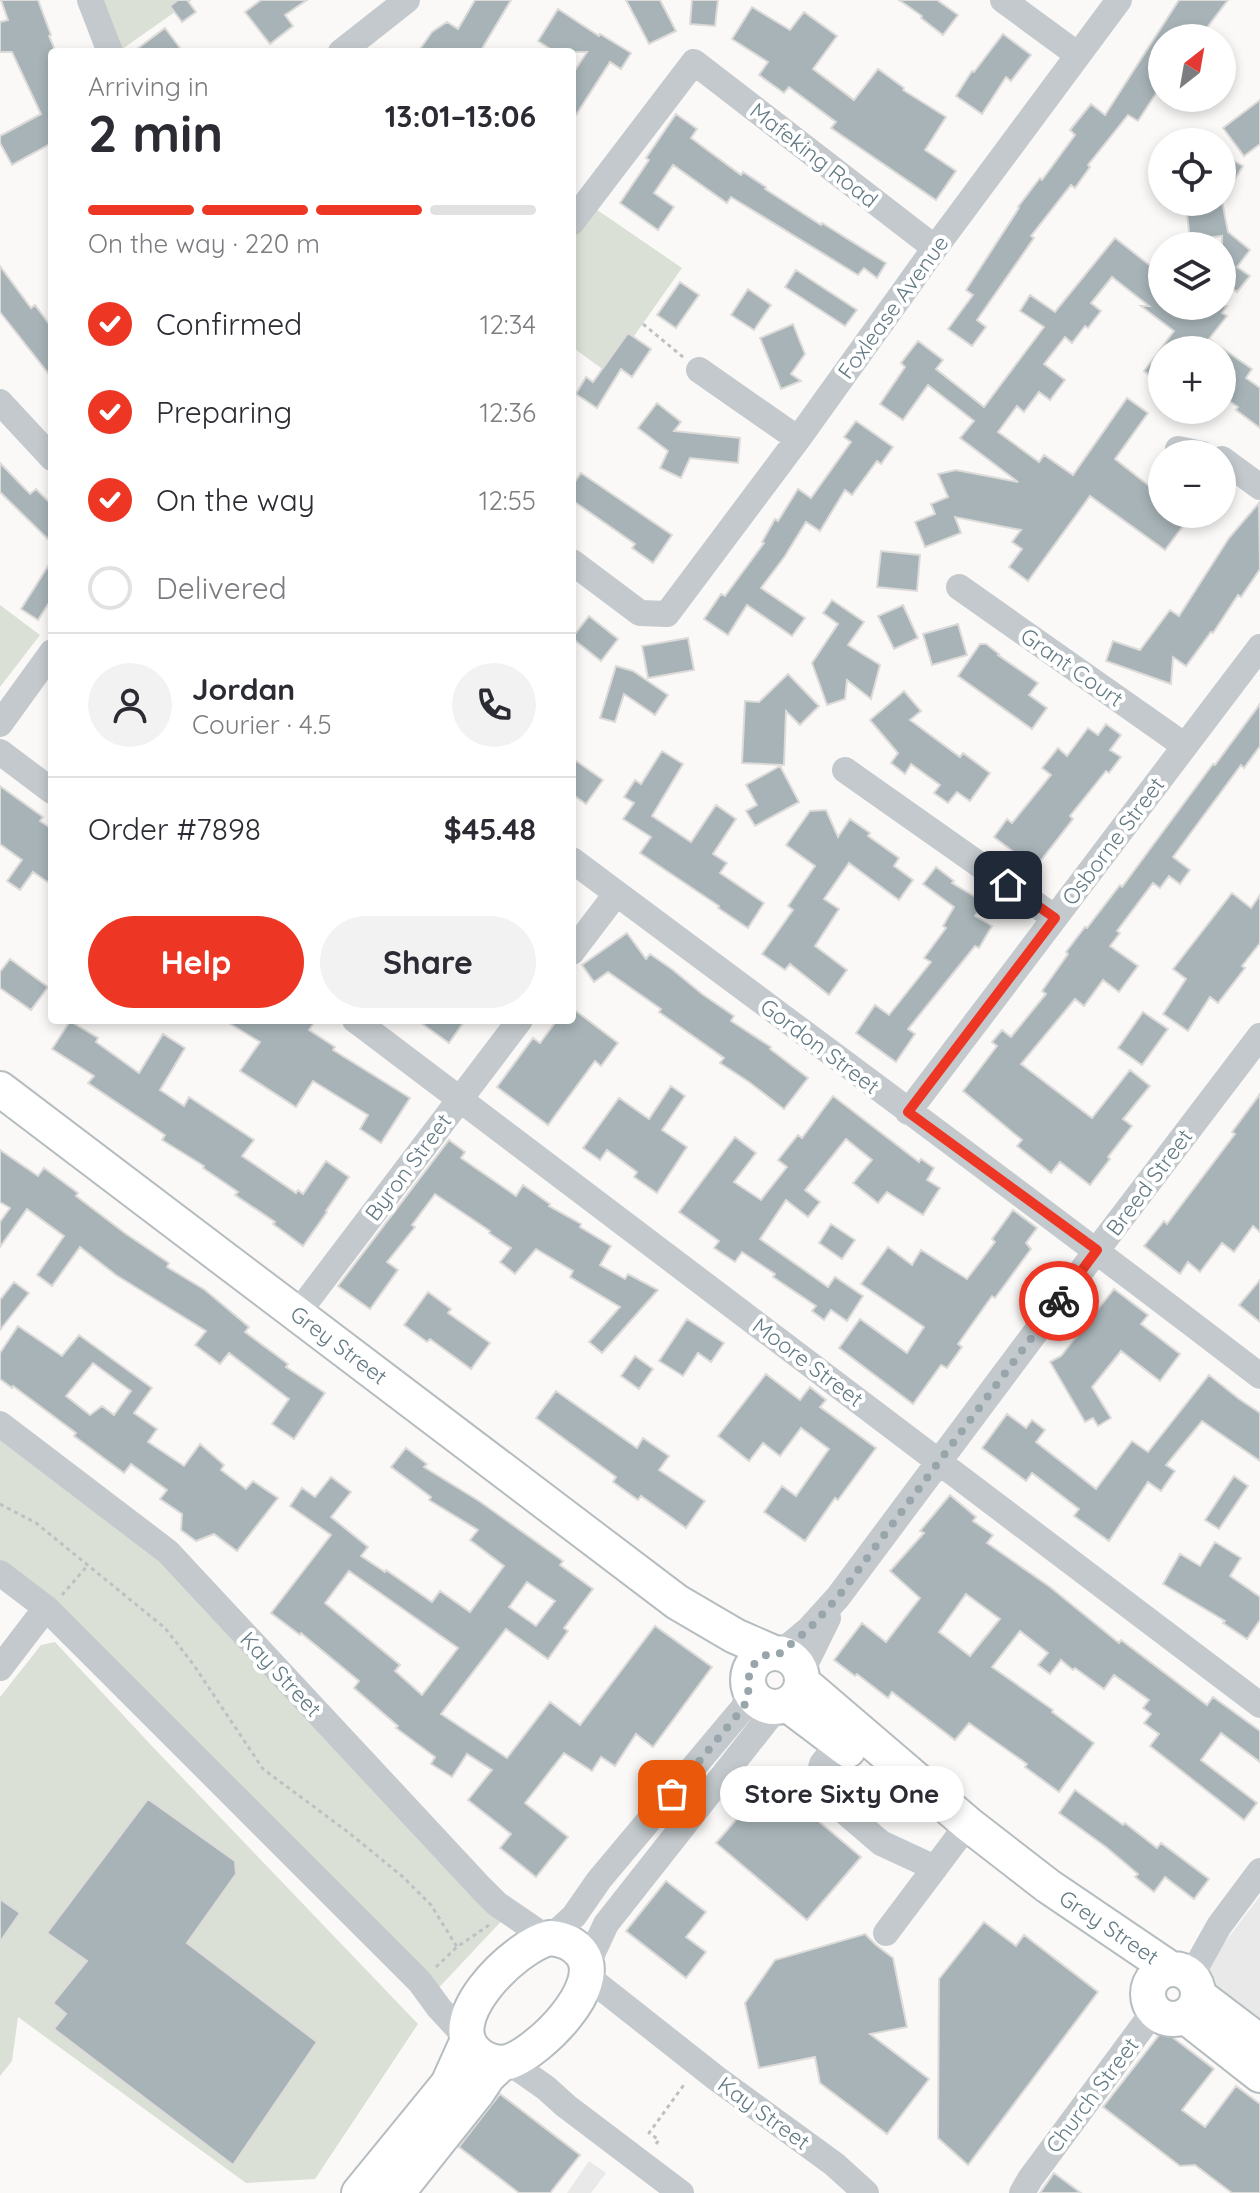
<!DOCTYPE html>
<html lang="en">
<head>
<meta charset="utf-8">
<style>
  body { margin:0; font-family:Quicksand,sans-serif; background:#f2f2f3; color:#2b2b33; height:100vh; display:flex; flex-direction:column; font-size:30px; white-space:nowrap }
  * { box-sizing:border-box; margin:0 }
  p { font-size:26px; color:#7c7c81 }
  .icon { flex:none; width:44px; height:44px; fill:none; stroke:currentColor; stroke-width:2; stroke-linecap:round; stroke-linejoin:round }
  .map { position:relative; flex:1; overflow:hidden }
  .drawer { position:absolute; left:48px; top:48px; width:528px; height:976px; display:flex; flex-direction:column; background:#fff; border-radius:8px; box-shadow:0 4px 12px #0003 }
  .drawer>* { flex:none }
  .needle { width:52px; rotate:31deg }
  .controls { position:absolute; left:1148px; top:24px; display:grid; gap:16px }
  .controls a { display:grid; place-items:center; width:88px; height:88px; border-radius:50%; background:#fff; box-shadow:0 4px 12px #0003; font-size:40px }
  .pin { position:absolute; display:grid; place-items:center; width:68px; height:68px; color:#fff; margin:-34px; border-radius:16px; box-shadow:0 4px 12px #0006 }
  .courier { position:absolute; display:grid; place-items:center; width:80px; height:80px; margin:-40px; border:6px solid #ed3624; border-radius:50%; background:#fff; color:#222; box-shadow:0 2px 10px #0007 }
  .bubble { position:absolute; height:56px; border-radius:28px; background:#fff; box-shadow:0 4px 12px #0003; font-size:26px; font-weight:700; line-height:56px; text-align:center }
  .summary em { font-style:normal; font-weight:700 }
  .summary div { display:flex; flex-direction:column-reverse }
  .summary { display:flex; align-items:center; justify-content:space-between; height:136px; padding:0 40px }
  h1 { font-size:52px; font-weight:700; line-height:60px }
  .bar { display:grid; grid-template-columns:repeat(4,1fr); gap:12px 8px; align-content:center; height:96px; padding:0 40px }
  .bar i { height:10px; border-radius:6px; background:#e1e1e2 }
  .bar .selected { background:#ed3624 }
  .bar p { grid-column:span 4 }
  .line { display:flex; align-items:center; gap:20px; padding:0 40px; border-top:2px solid #e1e1e2 }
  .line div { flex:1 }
  .round { display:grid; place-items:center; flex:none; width:84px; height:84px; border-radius:42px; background:#f2f2f3 }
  ol { padding:0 40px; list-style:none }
  li { display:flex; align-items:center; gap:24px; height:88px }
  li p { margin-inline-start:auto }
  li .icon { padding:8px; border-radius:50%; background:#ed3624; color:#fff; stroke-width:4 }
  li:last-child { color:#7c7c81 }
  li i { width:44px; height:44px; border:4px solid #e1e1e2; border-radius:50% }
  .button { display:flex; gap:16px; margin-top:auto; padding:16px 40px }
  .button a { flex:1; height:92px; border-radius:48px; background:#ed3624; color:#fff; font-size:32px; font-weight:700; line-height:92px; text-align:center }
  .button a+a { background:#f2f2f3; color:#2b2b33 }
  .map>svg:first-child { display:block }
</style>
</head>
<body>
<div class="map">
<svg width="1260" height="2193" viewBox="0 0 1260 2193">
  <rect width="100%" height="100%" fill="#faf9f7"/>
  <path fill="#e8e9e8" d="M1260,1896V2023L1199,1976Z
    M589,2161L606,2173L591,2193H567Z"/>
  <path fill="#dbe0d6" d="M90,0H192L118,52Z
    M587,203L682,268L608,373L572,347V222Z
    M0,605L40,635L0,687Z
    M0,1424L168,1552L509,1913L431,1996L0,1573Z
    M55,1642L151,1745L418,2024L315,2179L246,2183L18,2017L12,2061L0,2076V1697L41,1645Z"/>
  <path fill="#a7b3b7" stroke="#dcdbd9" stroke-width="2" fill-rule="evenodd" d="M1,0H38L51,35L49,36L56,52H52V143L12,165L0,143V136L41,114L12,52H0V22L8,20Z
    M178,0H187L196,12L182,22L170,6Z
    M261,0H307L285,15L293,26L270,44L245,12Z
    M475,0H511L480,52H418L432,32L447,22L458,29Z
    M626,0H660L676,31L649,44Z
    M692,0H718L715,26L690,24Z
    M899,0H937L958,15L943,35L921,18L922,16Z
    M1179,0H1228L1199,38H1162V95L1157,92L1138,121L1128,115L1088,165L1090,167L1075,188L1071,185L1031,236L1034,238L977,320L986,327L972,346L948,329L973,295L966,290L1019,208L1018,207L1040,178L1042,180L1075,135L1070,130L1091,104L1105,115Z
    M752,7L790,30L804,12L837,36L813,69L854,100L878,69L904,88L903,90L946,117L925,150L956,171L936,200L831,128L836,122L789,87L784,93L759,75L768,62L732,39Z
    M558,9L599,36L600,34L631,53L621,69L610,62L572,121V75L587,52H555L538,41Z
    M165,28L183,52H133Z
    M1003,34L1031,55L1011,81L1006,77L982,114L956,96L972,71L974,72Z
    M1260,100V144L1244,156L1223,128Z
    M676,114L697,129L691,138L741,175L743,172L766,187L765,189L821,225L822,223L886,263L877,278L864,268L858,275L731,197L727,203L673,165L654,193L674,207L658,230L620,203L649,160L646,158Z
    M1222,154L1243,166L1222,201L1228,232L1250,250L1237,267L1250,276L1237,292L1224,282L1222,285V236L1190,240L1186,205L1222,202Z
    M1115,238L1162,275V306H1227L1222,313L1227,316L1209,339L1252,369L1246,378L1260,388V428L1236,410L1238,407L1222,396V350H1162V385L1144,371L1174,331L1141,306H1149L1112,277L1091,303L1101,311L1088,328L1085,326L1072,343L1065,337L1044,364L1065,380L1050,400L1039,392L1024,412L1017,406L998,432L1039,462L1044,455L1073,475L1127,398L1148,413L1115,459L1162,496V514H1192L1165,550L1090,496L1028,581L1009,567L1022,549L1012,542L1021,530L955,517L961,533L925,547L915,522L935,514L931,504L948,497L938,474L956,470L1018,482L960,438L974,421L928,385L903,420L880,404L905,367L901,363L918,341L943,360L936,369L984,407L1044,327L1020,311L1030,295L1055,312Z
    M0,266L31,308L35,305L52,328V378L0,312Z
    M796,270L857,310L845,326L785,287Z
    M680,282L699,295L676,328L657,315Z
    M748,289L771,305L754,330L731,315Z
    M793,324L805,354L791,374L801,381L781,389L760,338Z
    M628,333L651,349L632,377L621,369L597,408L576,394L586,377L593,382Z
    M657,403L681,422L674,431L740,438L738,463L690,458L681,478L660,468L668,451L638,428Z
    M856,421L893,447L881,464L877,461L852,495L845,490L820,531L806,522L785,556L761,588L805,618L792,636L747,605L728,635L704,619L721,594L725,596L764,543L762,542L775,519L778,521L798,489L811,498L851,442L844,437Z
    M0,463L30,494L36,489L52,505V543L0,492Z
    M581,473L672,535L653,563L632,548L635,544L572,500V486Z
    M1259,503L1260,569L1241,597L1238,595L1213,633L1211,632L1186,666L1173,657L1171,684L1106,661L1113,641L1140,650L1170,610L1179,616L1229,538Z
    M881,551L920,555L917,591L877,587Z
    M52,560V598L38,620L21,609Z
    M832,600L864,622L848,645L880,665L871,699L847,680L845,699L827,705L812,663L838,624L823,613Z
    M903,605L918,638L894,649L878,616Z
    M589,616L618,639L601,661L572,638Z
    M958,624L967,655L932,665L923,634Z
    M688,638L694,670L648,678L642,646Z
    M980,644H986L999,654L998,655L1038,683L1029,695L1047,708L1032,729L958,676Z
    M616,666L633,671L668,695L655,715L624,694L615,722L600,718Z
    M788,674L819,706L800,725L786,711L784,765L742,763L745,701L759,702Z
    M904,691L921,711L910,720L960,757L963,753L990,773L970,801L957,792L948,803L934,793L940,785L911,764L905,774L891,763L898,753L870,720Z
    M1260,704V746L1244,768L1241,765L1173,857L1190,870L1180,884L1169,876L1160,888L1153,883L1117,931L1120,933L1110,946L1138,966L1119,992L1103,980L1084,1006L1075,999L1021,1064L1092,1118L1130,1070L1150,1086L1123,1119L1132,1126L1108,1157L1110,1159L1090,1185L1060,1162L1051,1173L1017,1146L1022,1140L963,1091L997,1046L992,1042L1002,1030L1011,1037L1046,994L1042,991L1068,954L1066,952L1085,927L1087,928L1120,885L1122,887L1213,764L1215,765Z
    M1106,724L1121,735L1110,750L1121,757L1109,773L1106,771L1070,816L1073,819L1035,868L994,837L1007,819L1012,823L1051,775L1042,768L1058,748L1067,756L1088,728L1098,735Z
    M662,751L683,764L652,816L691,842L716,805L736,819L713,854L727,863L720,873L764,903L748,928L718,908L719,906L640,853L651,837L623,819L634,803L624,797L635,780L641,784Z
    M572,758L603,780L586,804L572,794Z
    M780,766L799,802L755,826L746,811L757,805L746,785Z
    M0,786L43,817L40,821L52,829V885L33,872L20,890L7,881L22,860L0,844Z
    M826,810L838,837L850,819L870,833L868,836L899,858L894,866L913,880L899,900L849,863L824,899L839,909L815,946L847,970L829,995L790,964L785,970L762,954L793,910L788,906L815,866L786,845L810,811Z
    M936,867L954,881L952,883L984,902L975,916L992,926L979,948L975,946L908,1029L915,1034L896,1062L856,1033L875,1005L889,1015L931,962L924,958L946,928L943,926L954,907L923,884Z
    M1232,893L1251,908L1260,895V943L1242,966L1245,968L1218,1003L1210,997L1188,1031L1163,1014L1186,979L1173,969Z
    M627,933L646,959L650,954L673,970L702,994L734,1016L731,1021L771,1047L770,1049L808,1078L784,1109L749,1082L720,1063L724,1058L659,1012L661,1009L608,972L594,982L582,965Z
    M10,959L48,987L31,1010L0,988V972Z
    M572,1008L618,1043L601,1066L595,1061L548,1125L497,1087L533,1038L540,1043L557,1020H572Z
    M1143,1012L1168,1029L1142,1065L1118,1048Z
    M224,1020H316L309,1030L335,1047L333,1050L410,1098L381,1143L360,1129L368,1115L313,1081L296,1107L240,1071L260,1042Z
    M417,1020H465L449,1043Z
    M70,1021L98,1038L96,1042L139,1073L163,1034L185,1048L160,1090L184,1106L189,1097L254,1140L242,1156L296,1193L298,1190L303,1194L326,1161L349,1177L326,1211L327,1212L303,1246L273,1224L275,1222L235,1195L238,1192L203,1168L204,1166L162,1140L165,1135L88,1083L94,1076L52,1049Z
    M671,1086L685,1096L662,1130L687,1147L657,1193L634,1177L637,1172L607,1150L600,1160L583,1148L619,1098L649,1119Z
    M1260,1094V1232L1253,1226L1234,1252L1222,1243L1200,1272L1188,1262L1180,1274L1144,1246L1164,1221L1167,1224L1235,1134L1232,1132Z
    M833,1096L919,1162L921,1159L934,1168L927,1180L940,1188L923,1215L887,1192L878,1203L853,1183L872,1160L846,1139L805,1190L820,1202L808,1217L786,1200L760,1239L828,1287L835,1277L863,1296L847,1321L831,1310L824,1320L812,1311L816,1306L773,1277L775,1274L742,1252L735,1262L714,1248L719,1241L679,1212L735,1137L756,1153L734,1182L761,1200L787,1167L778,1160L798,1135L802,1138Z
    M449,1140L465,1152L461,1158L516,1196L523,1185L550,1204L549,1206L581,1224L580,1227L611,1246L600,1265L625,1279L628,1274L658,1290L602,1353L589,1342L620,1307L570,1277L573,1271L536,1249L515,1274L500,1262L511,1248L489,1233L490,1231L435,1194L412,1225L415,1227L387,1262L398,1270L370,1309L338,1286Z
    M0,1150L38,1176L44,1168L78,1193L76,1196L126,1234L169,1263L167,1267L205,1290L249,1327L245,1332L288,1364L286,1367L325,1393L294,1439L272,1424L289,1399L229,1353L220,1364L195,1345L206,1331L116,1275L80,1247L52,1286L37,1275L64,1236L27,1209L0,1247V1222L10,1208L0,1202Z
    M1013,1210L1037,1228L1026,1243L1031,1249L995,1298L992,1296L958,1344L962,1347L947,1368L941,1365L913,1404L839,1348L860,1319L907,1353L924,1327L861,1284L888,1247L912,1265L921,1250L967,1279L995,1242L992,1239Z
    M831,1224L855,1240L842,1259L819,1243Z
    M1260,1280V1322L1239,1305Z
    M14,1282L29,1293L0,1330V1300Z
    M1114,1289L1148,1315L1141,1324L1180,1354L1160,1381L1121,1351L1092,1387L1111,1418L1098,1426L1093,1418L1085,1422L1050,1362L1061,1356Z
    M428,1292L451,1309L448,1313L490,1343L471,1369L430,1339L427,1342L404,1325Z
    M687,1319L724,1343L711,1362L698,1353L683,1376L659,1361Z
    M18,1326L62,1356L79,1335L152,1388L134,1413L157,1429L148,1442L184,1466L200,1444L224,1465L221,1470L246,1489L253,1481L278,1498L237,1551L214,1534L196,1541L181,1530L182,1514L160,1499L167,1490L131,1464L124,1473L74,1436L76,1433L13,1386L12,1388L0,1379V1353ZM93,1363L131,1391L114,1415L102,1406L90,1415L66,1396Z
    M635,1356L653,1369L639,1389L621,1376Z
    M766,1374L800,1400L810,1387L826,1400L820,1407L876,1448L838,1500L835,1498L805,1541L764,1512L782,1486L796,1496L829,1449L801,1428L780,1456L763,1443L749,1461L718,1436Z
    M1209,1375L1239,1399L1260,1413V1461L1202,1421L1166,1465L1175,1471L1161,1491L1148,1482L1109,1541L1074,1516L1079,1509L1032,1473L1026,1481L982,1448L1007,1414L1026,1428L1032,1420L1045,1430L1036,1442L1096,1489L1132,1441L1148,1452Z
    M556,1391L637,1448L643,1438L669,1456L659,1470L705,1501L686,1528L641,1496L638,1500L613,1482L616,1477L536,1418Z
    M406,1448L427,1464L424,1467L479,1501L563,1561L560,1565L593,1589L564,1628L568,1631L548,1659L506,1629L441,1714L507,1758L550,1702L580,1725L655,1626L712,1667L653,1747L636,1734L615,1766L601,1757L592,1771L564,1753L525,1803L568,1837L536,1877L500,1848L511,1834L468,1800L492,1770L467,1754L452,1777L431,1764L435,1757L396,1728L398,1726L354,1688L359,1681L301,1633L300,1635L271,1613L331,1535L290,1506L302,1488L315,1497L331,1477L351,1492L331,1517L368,1547L361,1556L385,1572L386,1570L432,1602L440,1591L470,1612L504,1566L470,1540L478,1530L429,1500L431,1497L391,1467ZM349,1571L458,1648L422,1695L395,1671L400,1665L325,1603ZM527,1582L555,1601L536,1626L509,1607Z
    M1234,1476L1248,1486L1219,1529L1205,1520Z
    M950,1495L976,1517L973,1521L993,1535L987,1543L1050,1587L1119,1643L1121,1640L1207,1705L1213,1697L1260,1731V1762L1221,1733L1201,1760L1257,1803L1244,1820L1150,1746L1159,1734L1144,1723L1151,1714L1143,1708L1149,1700L1114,1675L1104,1689L1075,1668L1073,1670L1061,1660L1050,1674L1038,1665L1048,1653L1020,1631L992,1667L1053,1710L1052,1712L1094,1743L1059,1792L1025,1767L1027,1764L969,1723L955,1740L892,1692L888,1698L857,1674L855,1676L834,1660L862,1623L886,1642L920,1598L890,1571L924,1533L920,1531ZM966,1594L1000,1619L970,1656L939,1632Z
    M1215,1542L1241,1558L1230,1576L1260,1597V1620L1247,1639L1223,1623L1225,1621L1163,1584L1180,1554L1200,1566Z
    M770,1780L861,1857L807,1920L716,1843Z
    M1075,1790L1123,1825L1125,1823L1157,1848L1161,1843L1209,1879L1194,1899L1165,1877L1154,1892L1135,1877L1138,1874L1106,1847L1059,1813Z
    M148,1799L235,1861L236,1874L187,1943L317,2042L233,2165L54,2029L66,2014L53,2003L87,1961L47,1933Z
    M666,1881L706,1912L686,1937L706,1952L686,1978L626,1931Z
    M0,1899L20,1913L0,1942Z
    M984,1922L1016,1946L1024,1935L1098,1992L968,2165L938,2138L939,1979Z
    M865,1934L876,1945L893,1958L907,2027L870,2034L929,2079L887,2134L820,2083L815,2057L759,2068L745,2003L775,1960Z
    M1163,2030L1214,2069L1182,2110L1205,2127L1236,2086L1260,2104V2193H1232L1195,2165L1180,2166L1103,2107Z
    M500,2094L580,2155L550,2193H519L459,2147Z
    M1054,2173L1081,2193H1040Z"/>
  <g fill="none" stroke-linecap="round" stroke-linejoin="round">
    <g stroke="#b6bdc0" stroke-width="38">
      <path id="major" d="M0,1089L677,1602L735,1636L774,1653
        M748 1680a27 27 0 1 1 54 0a27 27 0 1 1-54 0Z
        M802,1682L968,1824L1048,1886L1169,1968
        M787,1704L848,1750
        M550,1938C563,1939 574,1943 582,1954C605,1987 540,2050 511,2061C500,2065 491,2062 482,2057C432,2026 515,1945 550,1938Z
        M1148 1994a25 25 0 1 1 50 0a25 25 0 1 1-50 0Z
        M1198,1995L1260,2042
        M1185,2016L1260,2075
        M359,2193L448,2084L467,2042
        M397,2193L476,2094L488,2076L502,2063"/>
    </g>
    <path stroke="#bdc1c3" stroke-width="3" stroke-dasharray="4 4" stroke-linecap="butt" d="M643,324L683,357
      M0,1504L36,1523L165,1628L193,1664L263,1769L348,1832L403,1877L431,1905L457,1947
      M62,1595L88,1565
      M436,1967L457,1947L489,1925
      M656,2144L659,2140L649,2133L686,2082"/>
    <path stroke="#c3c9cc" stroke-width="26" d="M90,0L110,52
      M1003,0L1078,55
      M341,52L407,0
      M572,222L694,62L935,248
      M699,370L798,439
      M0,402L52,458
      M1178,449L1202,454
      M1222,459L1260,487
      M572,562L640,613L667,614L798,439L935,248L1119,0
      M959,587L1185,746
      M0,724L52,652
      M0,752L52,791
      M845,770L1055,918
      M572,860C802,1032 1033,1201 1260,1376
      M572,952L616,894
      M355,1020L1260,1705
      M908,1112L1260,647
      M297,1314L520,1020
      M0,1424L168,1552L481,1888L497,1904L547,1938
      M0,1573L46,1608L420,1982L439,2008L465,2036
      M779,1654L809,1629L838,1597L1097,1250L1260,1036
      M0,1668L46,1608
      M801,1673L828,1618
      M839,1743L822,1764L817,1783L839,1807L881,1843L935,1868
      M886,1933L968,1824
      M550,1938L574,1916L599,1880L744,1707L749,1688
      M587,1965L606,1924L770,1716L782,1706
      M587,1973L593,1981L716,2078L834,2164L866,2193
      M1191,1976L1219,1926L1260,1871
      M509,2062L546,2088L566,2106L681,2193
      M1022,2193L1030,2179L1154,2011"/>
    <use href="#major" stroke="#fff" stroke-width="34"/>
  </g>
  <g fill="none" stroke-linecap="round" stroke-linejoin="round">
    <path stroke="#98a6ac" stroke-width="8" stroke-dasharray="0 14.4" d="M672,1794L744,1707L749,1688V1672L753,1665L766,1655L779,1654L809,1629L838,1597L1059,1301"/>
    <path stroke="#ed3624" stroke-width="10" d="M1008,885L1055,918L908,1112L1097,1250L1059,1301"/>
  </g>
  <g text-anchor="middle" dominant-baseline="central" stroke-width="8" stroke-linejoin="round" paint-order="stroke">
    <g font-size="22" fill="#637a84" stroke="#fff">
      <text transform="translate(814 155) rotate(38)">Mafeking Road</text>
      <text transform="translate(893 307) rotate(-54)">Foxlease Avenue</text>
      <text transform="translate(1072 667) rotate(35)">Grant Court</text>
      <text transform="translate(1113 841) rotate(-53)">Osborne Street</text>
      <text transform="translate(820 1046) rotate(37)">Gordon Street</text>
      <text transform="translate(408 1167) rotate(-53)">Byron Street</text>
      <text transform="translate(1149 1182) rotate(-53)">Breed Street</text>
      <text transform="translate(339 1345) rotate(37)">Grey Street</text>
      <text transform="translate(808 1362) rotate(37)">Moore Street</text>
      <text transform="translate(281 1674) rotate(47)">Kay Street</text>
      <text transform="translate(1109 1927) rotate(34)">Grey Street</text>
      <text transform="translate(1092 2095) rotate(-53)">Church Street</text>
      <text transform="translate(764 2113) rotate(36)">Kay Street</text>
    </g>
  </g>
</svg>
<div class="controls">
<a><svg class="needle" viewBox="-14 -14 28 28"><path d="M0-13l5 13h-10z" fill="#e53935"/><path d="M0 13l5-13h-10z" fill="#7c7c81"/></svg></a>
<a><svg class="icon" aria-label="locate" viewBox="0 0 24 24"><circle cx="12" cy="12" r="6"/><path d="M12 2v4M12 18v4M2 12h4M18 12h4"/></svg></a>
<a><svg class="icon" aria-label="layers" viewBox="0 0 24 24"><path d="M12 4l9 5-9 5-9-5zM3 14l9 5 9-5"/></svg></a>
<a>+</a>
<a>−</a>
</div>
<div class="pin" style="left:672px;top:1794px;background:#ea580c"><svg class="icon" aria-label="bag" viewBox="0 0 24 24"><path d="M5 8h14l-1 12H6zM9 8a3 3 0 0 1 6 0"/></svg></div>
<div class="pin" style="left:1008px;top:885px;background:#1f2937"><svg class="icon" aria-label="home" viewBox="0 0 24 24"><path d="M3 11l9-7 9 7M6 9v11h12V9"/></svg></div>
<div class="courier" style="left:1059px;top:1301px"><svg class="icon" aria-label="bike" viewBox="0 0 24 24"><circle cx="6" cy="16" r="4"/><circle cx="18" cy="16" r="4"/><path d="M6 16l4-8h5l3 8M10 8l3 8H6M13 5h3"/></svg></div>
<div class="bubble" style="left:720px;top:1766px;width:244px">Store Sixty One</div>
<section class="drawer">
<div class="summary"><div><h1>2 min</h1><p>Arriving in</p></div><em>13:01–13:06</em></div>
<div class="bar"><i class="selected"></i><i class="selected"></i><i class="selected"></i><i></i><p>On the way · 220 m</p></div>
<ol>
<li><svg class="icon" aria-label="check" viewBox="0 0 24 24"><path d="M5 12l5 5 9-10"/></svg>Confirmed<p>12:34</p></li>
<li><svg class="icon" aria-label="check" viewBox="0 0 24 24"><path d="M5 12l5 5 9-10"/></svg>Preparing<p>12:36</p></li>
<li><svg class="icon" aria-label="check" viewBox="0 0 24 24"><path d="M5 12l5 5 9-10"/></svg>On the way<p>12:55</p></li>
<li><i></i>Delivered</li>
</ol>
<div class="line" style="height:144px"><a class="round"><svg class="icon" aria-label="person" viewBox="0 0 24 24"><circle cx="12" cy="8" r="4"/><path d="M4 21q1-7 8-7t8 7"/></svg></a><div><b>Jordan</b><p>Courier · 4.5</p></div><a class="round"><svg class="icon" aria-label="phone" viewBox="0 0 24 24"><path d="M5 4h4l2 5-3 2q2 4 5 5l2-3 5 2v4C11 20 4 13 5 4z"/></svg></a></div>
<div class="line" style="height:104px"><div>Order #7898</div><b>$45.48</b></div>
<div class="button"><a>Help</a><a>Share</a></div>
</section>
</div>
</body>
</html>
